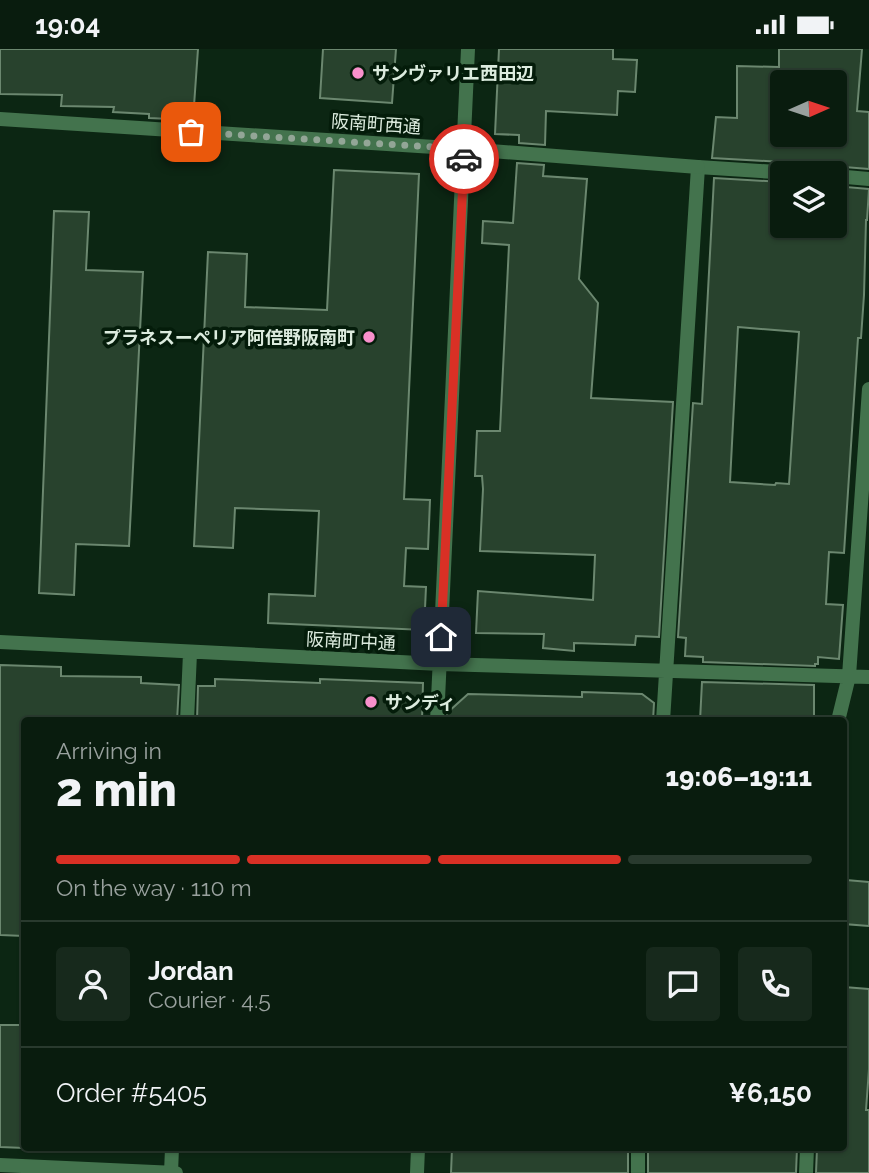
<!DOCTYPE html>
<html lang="en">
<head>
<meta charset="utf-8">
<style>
  body { margin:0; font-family:Raleway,"Noto Sans JP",sans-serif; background:#17291c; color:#f1f3f6; height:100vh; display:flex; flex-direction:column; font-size:26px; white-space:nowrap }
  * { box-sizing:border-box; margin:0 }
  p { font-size:23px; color:#99a19e }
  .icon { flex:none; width:38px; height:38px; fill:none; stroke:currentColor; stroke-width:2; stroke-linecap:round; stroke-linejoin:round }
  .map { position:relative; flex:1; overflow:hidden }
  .drawer { position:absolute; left:21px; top:668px; width:826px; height:434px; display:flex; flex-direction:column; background:#091c0e; border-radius:7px; box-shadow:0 2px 5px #0004,0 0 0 2px #293a2e }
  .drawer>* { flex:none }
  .needle { width:46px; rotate:87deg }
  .controls { position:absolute; left:770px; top:21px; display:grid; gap:14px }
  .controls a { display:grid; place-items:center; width:77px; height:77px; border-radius:7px; background:#091c0e; box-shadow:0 2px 5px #0004,0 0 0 2px #293a2e; font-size:35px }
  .pin { position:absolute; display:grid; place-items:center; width:60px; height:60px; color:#fff; margin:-30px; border-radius:14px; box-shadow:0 4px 10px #0006 }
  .courier { position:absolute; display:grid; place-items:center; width:70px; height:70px; margin:-35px; border:5px solid #d93025; border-radius:50%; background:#fff; color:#222; box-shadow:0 2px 9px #0007 }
  .summary em { font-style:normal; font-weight:800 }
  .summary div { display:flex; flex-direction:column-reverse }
  .summary { display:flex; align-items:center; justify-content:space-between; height:119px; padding:0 35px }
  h1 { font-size:46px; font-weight:800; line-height:52px }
  .bar { display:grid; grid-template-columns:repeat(4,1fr); gap:10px 7px; align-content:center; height:84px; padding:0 35px }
  .bar i { height:9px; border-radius:5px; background:#293a2e }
  .bar .on { background:#d93025 }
  .bar p { grid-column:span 4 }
  .line { display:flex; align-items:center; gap:18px; padding:0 35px; border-top:2px solid #293a2e }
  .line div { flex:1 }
  .round { display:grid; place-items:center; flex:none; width:74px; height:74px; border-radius:7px; background:#17291c }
  .status { display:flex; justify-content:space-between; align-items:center; height:49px; padding:0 35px; background:#091c0e; direction:ltr }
  .status svg { height:19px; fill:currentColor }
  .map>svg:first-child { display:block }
</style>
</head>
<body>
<div class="status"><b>19:04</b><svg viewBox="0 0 49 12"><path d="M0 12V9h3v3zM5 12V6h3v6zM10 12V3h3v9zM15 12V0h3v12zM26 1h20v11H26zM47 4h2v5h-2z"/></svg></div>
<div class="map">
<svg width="869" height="1124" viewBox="0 0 869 1124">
  <rect width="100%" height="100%" fill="#0c2613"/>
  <path fill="#28422d" stroke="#6b876f" stroke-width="2" fill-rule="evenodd" d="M0,0H198L193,71L149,69V65L113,63L114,58L61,57L62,46L0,45Z
    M323,0H396L392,54L320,49Z
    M499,0H613V10L637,11L635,43L618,42L617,66L546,62L545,96L519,94V86L495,85Z
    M779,0H862L857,62L869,63V120L782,113L712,109L716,68L737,69V17L779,18ZM782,33H835V86H782Z
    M517,114L544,116L543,127L587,130L579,230L598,254L591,349L673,353L659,588L636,587L635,596L574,594V602L543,599L544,585L476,584L478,542L593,551L595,506L480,502L483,440L482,427H475L477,382H500L509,196L482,194L483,172L513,174Z
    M334,121L419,125L404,450L430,451L428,500L406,499L404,537L426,538L424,581L268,574L269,545L315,547L319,462L235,459L233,499L194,497L208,203L247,205L245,258L327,261Z
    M714,129L782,133V177H835V137L869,140L867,171H866L864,246L861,289H858L844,504L829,503L826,555L843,556L839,610L818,608V615H815V617L703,613V608L685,607L686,589L678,588L693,354L702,355ZM738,278L799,283L789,435L776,434L775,436L730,433Z
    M54,162L89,163L86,221L143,223L129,497L76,495L74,546L39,544Z
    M0,616L61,618V627L141,628V634L179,636L177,672H24V887L0,886Z
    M215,630L320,634V630L423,634L422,672H197L198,637H215Z
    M702,633L814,636V672H700Z
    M582,643L642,645L654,654L653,672H478L479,668H447V664L468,645L582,648Z
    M846,831L869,833V877L844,875Z
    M844,938L869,940V1020L866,1061H869V1124H816L817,1099H844Z
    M0,976H24V1099L0,1098Z
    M452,1099H628V1124H451Z
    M648,1099H797L796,1124H648Z"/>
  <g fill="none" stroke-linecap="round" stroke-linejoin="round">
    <path stroke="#43734d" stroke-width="14" d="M835,127L869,130
      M0,593L440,615L869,628
      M187,672L190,604
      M437,672L468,0
      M663,672L698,118L791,124
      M838,672L849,627L869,340
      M638,1099V1124
      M0,1116L176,1124
      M171,1124L172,1099
      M417,1124L418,1099
      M806,1124L807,1099"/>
    <path stroke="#43734d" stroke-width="14" d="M0,70L465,100L698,118"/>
  </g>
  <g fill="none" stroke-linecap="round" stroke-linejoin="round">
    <path stroke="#93a697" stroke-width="7" stroke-dasharray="0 12.6" d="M191,83L465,100L464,110"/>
    <path stroke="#d93025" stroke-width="9" d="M441,588L464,110"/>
  </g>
  <g fill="#f890cb" stroke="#041c0a" stroke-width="2.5">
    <circle cx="358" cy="24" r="7"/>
    <circle cx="369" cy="288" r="7"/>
    <circle cx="371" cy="653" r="7"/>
  </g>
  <g text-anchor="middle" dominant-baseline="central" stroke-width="7" stroke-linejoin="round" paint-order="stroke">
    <g font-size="18" font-weight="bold" fill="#dcebde" stroke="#041c0a" text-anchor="start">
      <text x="372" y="24">サンヴァリエ西田辺</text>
      <text x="355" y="288" text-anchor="end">プラネスーペリア阿倍野阪南町</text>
      <text x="385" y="653">サンディ</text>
    </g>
    <g font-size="18" fill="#dcebde" stroke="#041c0a">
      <text transform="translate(376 75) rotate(4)">阪南町西通</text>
      <text transform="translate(351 592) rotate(3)">阪南町中通</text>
    </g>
  </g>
</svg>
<div class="controls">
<a><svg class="needle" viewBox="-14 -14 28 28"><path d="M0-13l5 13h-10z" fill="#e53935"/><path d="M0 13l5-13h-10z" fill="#99a19e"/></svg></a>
<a><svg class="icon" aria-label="layers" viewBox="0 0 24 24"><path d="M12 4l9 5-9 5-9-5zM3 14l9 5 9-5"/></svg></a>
</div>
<div class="pin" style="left:191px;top:83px;background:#ea580c"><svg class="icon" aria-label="bag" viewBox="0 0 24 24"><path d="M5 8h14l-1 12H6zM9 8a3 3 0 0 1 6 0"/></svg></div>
<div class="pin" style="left:441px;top:588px;background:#1f2937"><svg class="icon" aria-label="home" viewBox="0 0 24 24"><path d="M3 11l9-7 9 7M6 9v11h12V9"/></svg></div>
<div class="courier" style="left:464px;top:110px"><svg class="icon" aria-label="car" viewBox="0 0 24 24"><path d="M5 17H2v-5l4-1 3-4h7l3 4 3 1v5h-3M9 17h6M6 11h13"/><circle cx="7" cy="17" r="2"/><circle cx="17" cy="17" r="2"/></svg></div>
<section class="drawer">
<div class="summary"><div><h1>2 min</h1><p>Arriving in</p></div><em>19:06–19:11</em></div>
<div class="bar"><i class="on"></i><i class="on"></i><i class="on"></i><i></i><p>On the way · 110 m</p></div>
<div class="line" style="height:126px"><a class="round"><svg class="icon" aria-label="person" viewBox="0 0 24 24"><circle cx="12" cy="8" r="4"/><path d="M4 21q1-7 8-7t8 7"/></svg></a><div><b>Jordan</b><p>Courier · 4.5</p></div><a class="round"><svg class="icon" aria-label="chat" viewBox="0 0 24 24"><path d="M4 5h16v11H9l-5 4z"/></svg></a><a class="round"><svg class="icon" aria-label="phone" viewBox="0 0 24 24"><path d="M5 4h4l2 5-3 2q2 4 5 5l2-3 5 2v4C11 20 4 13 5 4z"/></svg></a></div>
<div class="line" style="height:91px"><div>Order #5405</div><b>¥6,150</b></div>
</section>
</div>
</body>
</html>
